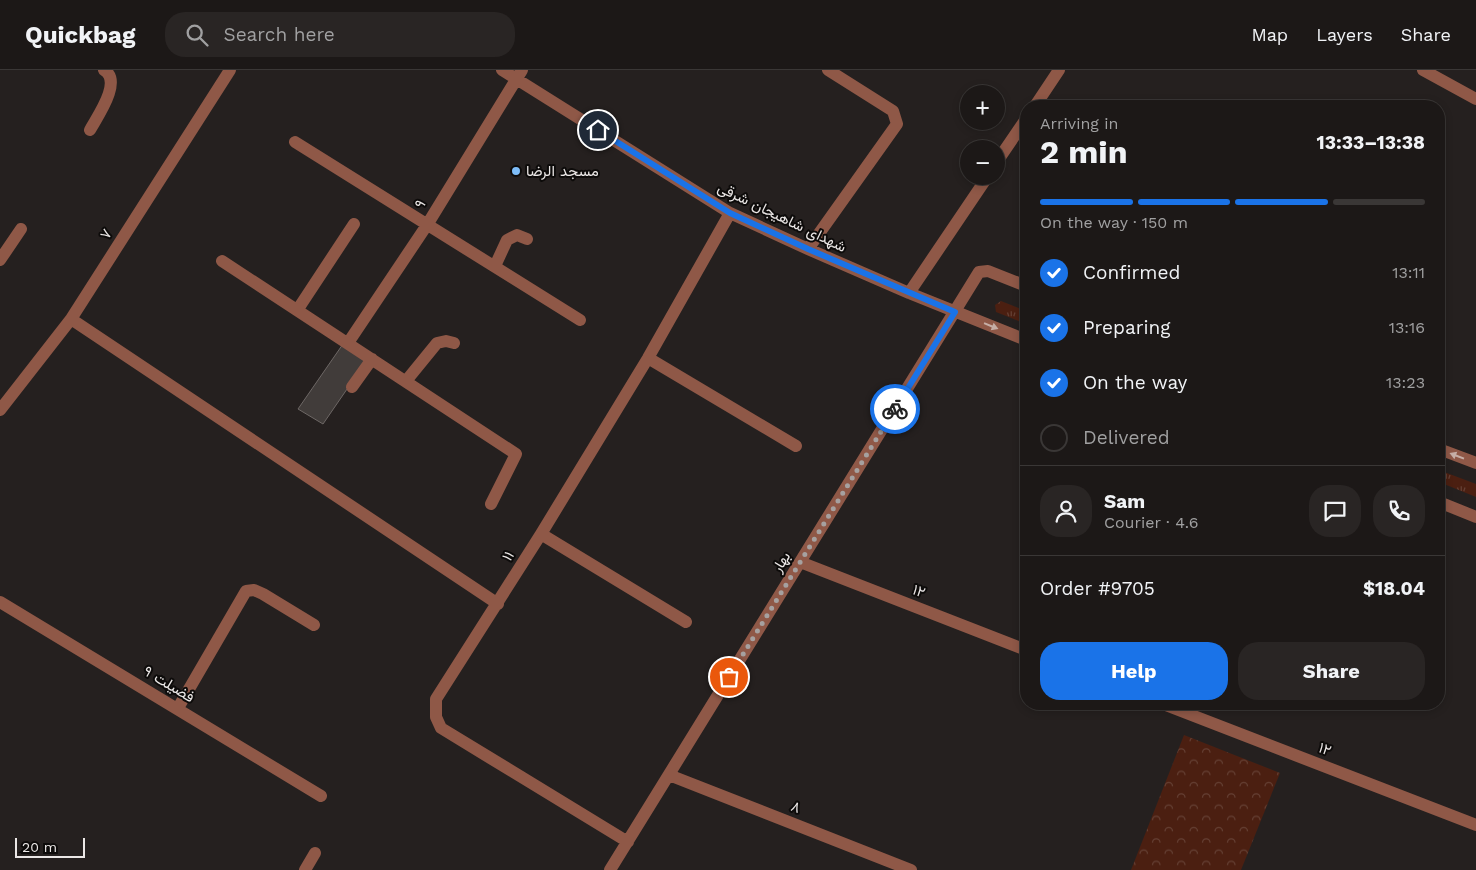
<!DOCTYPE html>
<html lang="en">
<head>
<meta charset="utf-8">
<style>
  body { margin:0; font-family:"Work Sans",Vazirmatn,sans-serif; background:#292524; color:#f1f3f6; height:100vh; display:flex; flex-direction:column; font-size:19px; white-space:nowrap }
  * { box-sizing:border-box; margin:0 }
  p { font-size:16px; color:#a0a0a1 }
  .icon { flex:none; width:28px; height:28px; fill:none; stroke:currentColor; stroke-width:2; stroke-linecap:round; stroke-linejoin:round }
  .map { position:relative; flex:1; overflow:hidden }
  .details { position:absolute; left:1020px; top:30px; width:425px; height:610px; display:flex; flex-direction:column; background:#1c1817; border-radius:20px; box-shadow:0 2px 8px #0003,0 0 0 1px #3a3736 }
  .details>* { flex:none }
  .tools { position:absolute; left:960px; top:15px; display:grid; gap:10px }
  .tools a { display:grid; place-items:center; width:45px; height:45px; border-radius:50%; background:#1c1817; box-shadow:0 2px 8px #0003,0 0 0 1px #3a3736; font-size:25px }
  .scale { position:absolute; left:15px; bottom:12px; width:70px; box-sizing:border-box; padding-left:5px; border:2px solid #ebe7e6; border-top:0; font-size:14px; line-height:18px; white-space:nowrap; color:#ebe7e6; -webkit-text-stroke:4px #0d0b0a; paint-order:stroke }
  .pin { position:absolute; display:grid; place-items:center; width:42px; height:42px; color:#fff; margin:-21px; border:2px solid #fff; border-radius:50%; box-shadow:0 1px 5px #0007 }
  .courier { position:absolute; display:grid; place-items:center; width:50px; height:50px; margin:-25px; border:4px solid #1a73e8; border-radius:50%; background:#fff; color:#222; box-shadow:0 1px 6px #0007 }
  .head em { font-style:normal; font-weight:700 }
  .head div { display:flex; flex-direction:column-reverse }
  .head { display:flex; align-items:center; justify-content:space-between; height:85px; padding:0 20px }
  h1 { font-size:32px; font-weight:700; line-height:38px }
  .bar { display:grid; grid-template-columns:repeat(4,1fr); gap:8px 5px; align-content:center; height:60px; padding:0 20px }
  .bar i { height:6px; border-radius:4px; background:#3a3736 }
  .bar .on { background:#1a73e8 }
  .bar p { grid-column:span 4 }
  .line { display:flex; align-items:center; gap:12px; padding:0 20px; border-top:1px solid #3a3736 }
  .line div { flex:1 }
  .round { display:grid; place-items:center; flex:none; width:52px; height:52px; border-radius:20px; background:#292524 }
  ol { padding:0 20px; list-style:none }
  li { display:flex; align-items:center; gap:15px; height:55px }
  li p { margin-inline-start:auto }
  li .icon { padding:5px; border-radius:50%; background:#1a73e8; color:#fff; stroke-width:4 }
  li:last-child { color:#a0a0a1 }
  li i { width:28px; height:28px; border:2px solid #3a3736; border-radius:50% }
  .button { display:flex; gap:10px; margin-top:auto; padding:10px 20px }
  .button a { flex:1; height:58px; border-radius:20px; background:#1a73e8; color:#fff; font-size:20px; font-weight:700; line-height:58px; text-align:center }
  .button a+a { background:#292524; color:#f1f3f6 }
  header { display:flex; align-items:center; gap:30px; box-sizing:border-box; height:70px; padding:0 25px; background:#1c1817; border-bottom:1px solid #3a3736 }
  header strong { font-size:24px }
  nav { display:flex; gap:28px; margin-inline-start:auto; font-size:18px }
  .search { width:350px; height:45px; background:#292524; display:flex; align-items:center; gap:12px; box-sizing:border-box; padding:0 18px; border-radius:20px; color:#a0a0a1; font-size:19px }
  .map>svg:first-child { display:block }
</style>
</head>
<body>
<header>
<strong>Quickbag</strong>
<div class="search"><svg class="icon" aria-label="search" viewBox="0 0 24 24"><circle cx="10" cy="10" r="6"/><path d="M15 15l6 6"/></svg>Search here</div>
<nav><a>Map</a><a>Layers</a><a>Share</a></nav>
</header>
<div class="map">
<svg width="1476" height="800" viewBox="0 0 1476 800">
  <defs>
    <pattern id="grass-tufts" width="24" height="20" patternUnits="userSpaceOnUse" patternTransform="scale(1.25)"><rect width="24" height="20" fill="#4b1f11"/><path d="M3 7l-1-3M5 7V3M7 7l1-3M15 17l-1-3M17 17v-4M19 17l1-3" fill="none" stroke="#654034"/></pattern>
    <pattern id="park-crowns" width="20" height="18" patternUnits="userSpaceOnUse" patternTransform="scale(1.25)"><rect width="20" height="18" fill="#4b1f11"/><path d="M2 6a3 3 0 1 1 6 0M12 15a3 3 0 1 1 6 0" fill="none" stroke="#654034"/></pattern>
  </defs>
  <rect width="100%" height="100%" fill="#25201f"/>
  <path fill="url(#grass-tufts)" d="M1001,231L1026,241V254L996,242L995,235Z
    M1439,400L1476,414V427L1439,412Z"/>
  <path fill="url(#park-crowns)" d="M1184,665L1280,703L1241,800H1131Z"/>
  <path fill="#413c3a" stroke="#6d6765" d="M343,274L367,290L323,354L298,339Z"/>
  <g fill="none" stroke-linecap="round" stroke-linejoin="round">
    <path stroke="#8f5847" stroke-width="12" d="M502,0L730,143L808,179L909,223L1026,270
      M1423,0L1476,29
      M1035,36L1059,0
      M90,60C97,47 123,11 104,0
      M295,72L580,250
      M996,93L1026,49
      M808,179L897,54L893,41L828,0
      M0,190L21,159
      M222,191L516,384L491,434
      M495,196L507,170L517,165L527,169
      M909,223L988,106
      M298,239L354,154
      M71,249L498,534
      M348,273L427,155L522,0
      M648,288L796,376
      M406,311L437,273L446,271L454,273
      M352,317L372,289
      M0,340L71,249L230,0
      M1439,379L1476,393
      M1439,432L1476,447
      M541,464L686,552
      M800,492L1026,580
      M0,532L321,726
      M1163,634L1476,755
      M178,638L246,521L254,520L263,524L314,555
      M669,705L911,800
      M628,772L441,658L436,647V629L541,464L648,288L730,143
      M305,800L315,783
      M610,800L979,202L988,201L1026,216"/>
  </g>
  <defs><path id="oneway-solid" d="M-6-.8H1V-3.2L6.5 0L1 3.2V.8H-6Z" transform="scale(1.25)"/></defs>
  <g fill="#c6aea6">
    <use href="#oneway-solid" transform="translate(991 256) rotate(22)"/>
    <use href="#oneway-solid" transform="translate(1457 386) rotate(-159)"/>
  </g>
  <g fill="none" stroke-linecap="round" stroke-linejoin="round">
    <path stroke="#a6a1a0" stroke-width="5" stroke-dasharray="0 9" d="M729,607L895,339"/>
    <path stroke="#1a73e8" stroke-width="6" d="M598,60L730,143L808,179L955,242L895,339"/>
  </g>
  <circle fill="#7ebdf9" stroke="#0d0b0a" stroke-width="2" cx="516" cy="101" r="5"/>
  <g text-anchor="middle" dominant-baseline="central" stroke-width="4" stroke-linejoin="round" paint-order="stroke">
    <g font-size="15" fill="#ebe7e6" stroke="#0d0b0a" text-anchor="start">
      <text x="526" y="101">مسجد الرضا</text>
    </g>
    <g font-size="15" fill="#ebe7e6" stroke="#0d0b0a">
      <text transform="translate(420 134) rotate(-58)">۹</text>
      <text transform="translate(782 147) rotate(26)">شهدای شاهیجان شرقی</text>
      <text transform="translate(106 164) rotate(-57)">۷</text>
      <text transform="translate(508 486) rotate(-58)">۱۱</text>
      <text transform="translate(781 492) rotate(-58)">بهار</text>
      <text transform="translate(919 521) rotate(21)">۱۲</text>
      <text transform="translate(169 614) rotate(31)">فضیلت ۹</text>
      <text transform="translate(1325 679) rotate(21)">۱۲</text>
      <text transform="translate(796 737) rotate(21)">۸</text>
    </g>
  </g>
</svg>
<div class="tools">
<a>+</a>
<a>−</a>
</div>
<div class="scale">20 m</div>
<div class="pin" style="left:729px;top:607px;background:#ea580c"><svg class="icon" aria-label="bag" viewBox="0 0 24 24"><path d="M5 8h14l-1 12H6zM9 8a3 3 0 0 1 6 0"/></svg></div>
<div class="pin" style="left:598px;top:60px;background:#1f2937"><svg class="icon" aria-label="home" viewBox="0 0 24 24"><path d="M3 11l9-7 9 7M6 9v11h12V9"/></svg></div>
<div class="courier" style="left:895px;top:339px"><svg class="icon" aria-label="bike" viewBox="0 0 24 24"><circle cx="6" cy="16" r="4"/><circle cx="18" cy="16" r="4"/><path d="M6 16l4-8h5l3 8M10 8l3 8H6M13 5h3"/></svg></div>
<section class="details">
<div class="head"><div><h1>2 min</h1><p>Arriving in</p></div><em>13:33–13:38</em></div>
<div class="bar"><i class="on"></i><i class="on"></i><i class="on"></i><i></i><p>On the way · 150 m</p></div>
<ol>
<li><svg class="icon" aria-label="check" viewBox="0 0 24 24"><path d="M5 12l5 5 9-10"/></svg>Confirmed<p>13:11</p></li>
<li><svg class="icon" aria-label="check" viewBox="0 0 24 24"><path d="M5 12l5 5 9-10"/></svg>Preparing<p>13:16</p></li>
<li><svg class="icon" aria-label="check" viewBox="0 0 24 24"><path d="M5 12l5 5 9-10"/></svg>On the way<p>13:23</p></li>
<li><i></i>Delivered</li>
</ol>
<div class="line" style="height:90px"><a class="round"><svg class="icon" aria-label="person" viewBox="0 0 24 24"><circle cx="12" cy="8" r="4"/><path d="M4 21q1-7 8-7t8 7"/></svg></a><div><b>Sam</b><p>Courier · 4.6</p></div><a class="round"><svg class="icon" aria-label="chat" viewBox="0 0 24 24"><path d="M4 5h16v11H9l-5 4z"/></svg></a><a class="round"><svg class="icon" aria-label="phone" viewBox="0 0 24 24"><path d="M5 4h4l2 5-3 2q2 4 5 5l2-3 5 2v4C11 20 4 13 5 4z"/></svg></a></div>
<div class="line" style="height:65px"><div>Order #9705</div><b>$18.04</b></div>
<div class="button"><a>Help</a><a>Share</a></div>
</section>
</div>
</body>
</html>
